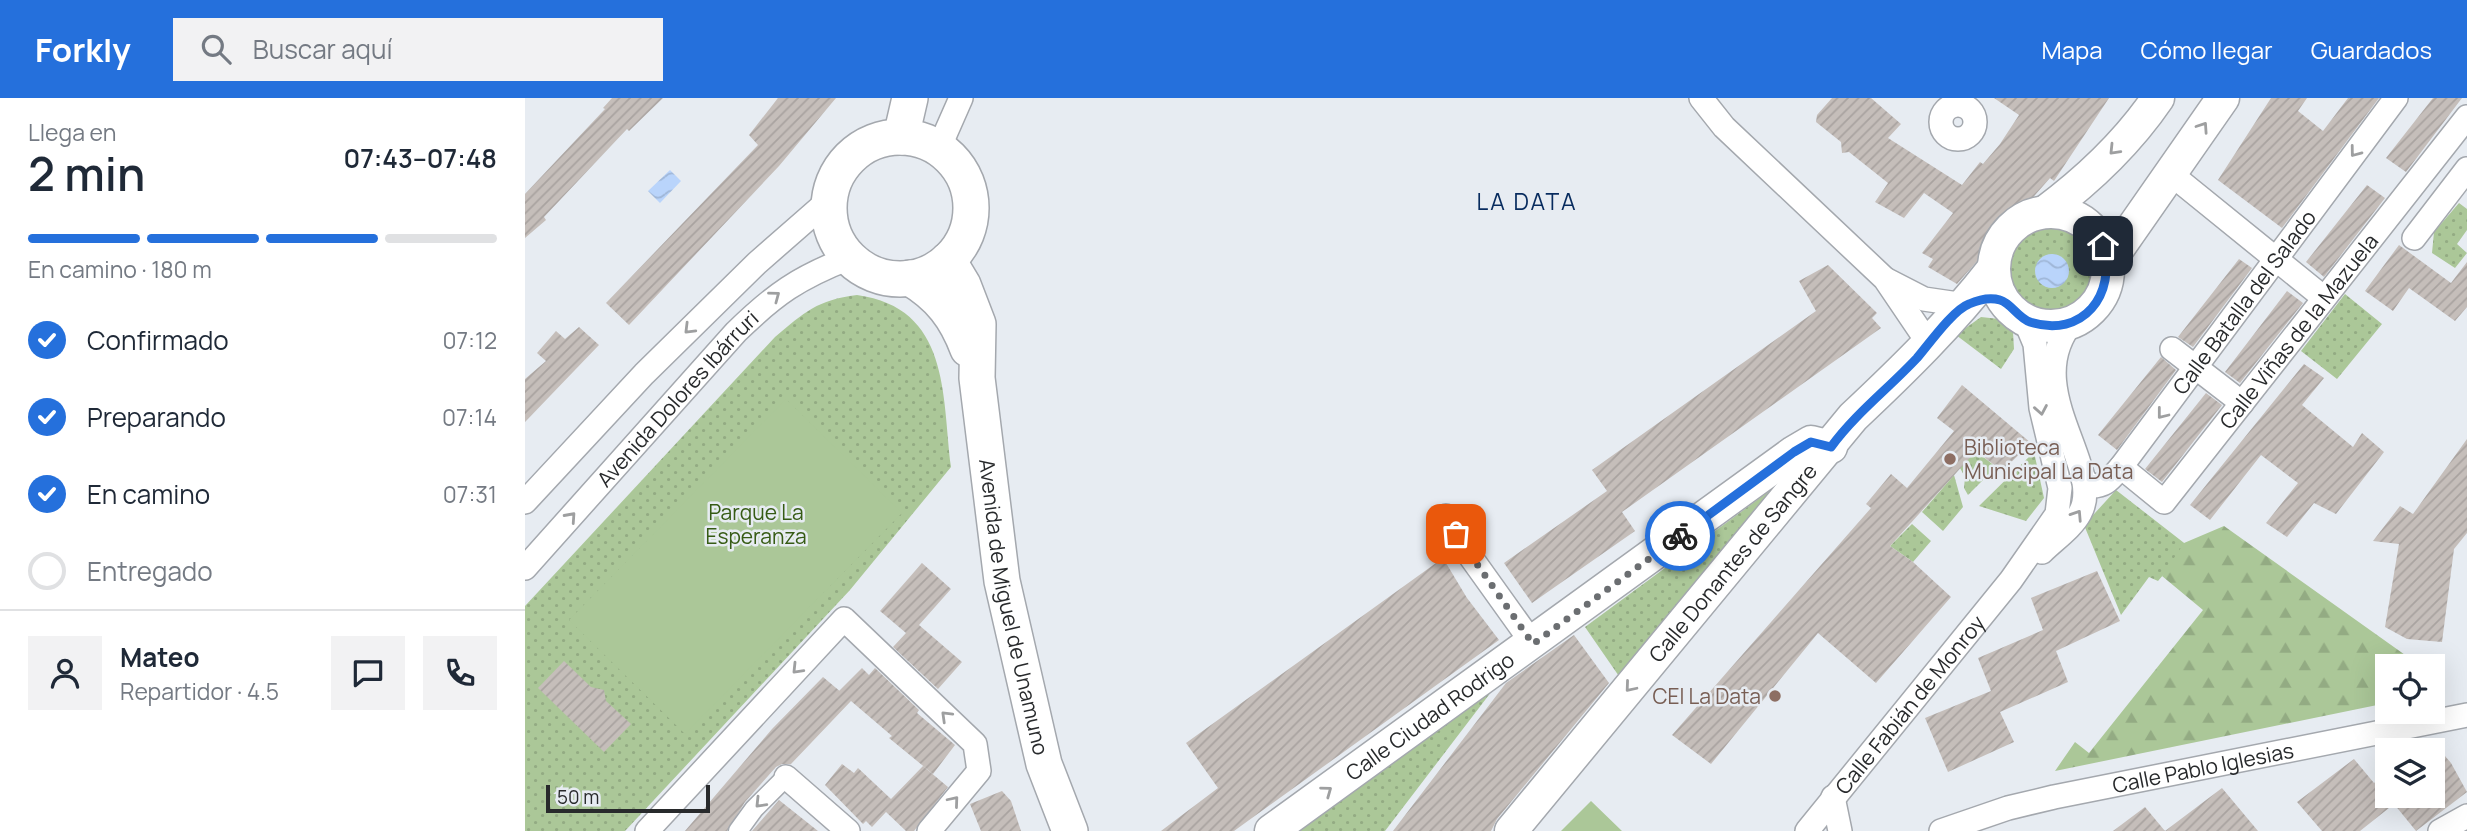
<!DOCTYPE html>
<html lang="es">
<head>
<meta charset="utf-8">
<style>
  body { margin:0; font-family:Manrope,sans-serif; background:#f2f2f3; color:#1f2937; height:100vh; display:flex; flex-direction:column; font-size:26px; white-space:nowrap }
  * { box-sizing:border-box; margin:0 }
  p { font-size:23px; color:#747a83 }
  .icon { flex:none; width:38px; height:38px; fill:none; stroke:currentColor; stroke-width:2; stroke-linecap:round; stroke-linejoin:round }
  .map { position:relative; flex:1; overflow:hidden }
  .details { display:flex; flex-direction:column; background:#fff; width:525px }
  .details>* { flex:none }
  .tools { position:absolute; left:1850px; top:556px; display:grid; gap:14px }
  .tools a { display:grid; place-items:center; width:70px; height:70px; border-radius:0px; background:#fff; box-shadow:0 7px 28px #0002; font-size:35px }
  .scale { position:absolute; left:21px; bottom:18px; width:164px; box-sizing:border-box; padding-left:7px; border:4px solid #282a2c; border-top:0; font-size:19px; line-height:24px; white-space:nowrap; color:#282a2c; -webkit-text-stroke:5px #e7ecf2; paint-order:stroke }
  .pin { position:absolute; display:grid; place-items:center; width:60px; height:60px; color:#fff; margin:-30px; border-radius:14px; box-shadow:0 4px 10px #0006 }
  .courier { position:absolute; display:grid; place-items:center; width:70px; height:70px; margin:-35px; border:5px solid #2570dc; border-radius:50%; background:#fff; color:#222; box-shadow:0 2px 9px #0007 }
  .overview em { font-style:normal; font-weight:600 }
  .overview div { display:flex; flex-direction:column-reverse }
  .overview { display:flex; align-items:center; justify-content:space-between; height:119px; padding:0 28px }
  h1 { font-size:46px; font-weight:600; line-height:52px }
  .bar { display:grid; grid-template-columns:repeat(4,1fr); gap:10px 7px; align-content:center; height:84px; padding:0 28px }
  .bar i { height:9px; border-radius:5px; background:#e0e1e3 }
  .bar .selected { background:#2570dc }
  .bar p { grid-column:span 4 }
  .line { display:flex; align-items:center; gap:18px; padding:0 28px; border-top:2px solid #e0e1e3 }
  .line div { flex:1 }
  .round { display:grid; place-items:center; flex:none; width:74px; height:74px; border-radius:0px; background:#f2f2f3 }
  ol { padding:0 28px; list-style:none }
  li { display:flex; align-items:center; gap:21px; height:77px }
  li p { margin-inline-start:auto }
  li .icon { padding:7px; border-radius:50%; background:#2570dc; color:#fff; stroke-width:4 }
  li:last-child { color:#747a83 }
  li i { width:38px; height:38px; border:4px solid #e0e1e3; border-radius:50% }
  header { display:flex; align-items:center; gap:42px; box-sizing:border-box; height:98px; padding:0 35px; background:#2570dc; color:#fff }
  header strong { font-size:33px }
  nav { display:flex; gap:38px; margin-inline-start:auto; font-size:24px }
  .search { width:490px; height:63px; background:#f2f2f3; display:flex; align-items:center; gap:18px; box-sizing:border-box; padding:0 24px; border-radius:0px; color:#747a83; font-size:26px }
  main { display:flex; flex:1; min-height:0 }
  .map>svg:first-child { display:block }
</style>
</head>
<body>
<header>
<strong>Forkly</strong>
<div class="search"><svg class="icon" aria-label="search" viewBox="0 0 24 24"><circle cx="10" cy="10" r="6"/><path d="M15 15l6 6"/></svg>Buscar aquí</div>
<nav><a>Mapa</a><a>Cómo llegar</a><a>Guardados</a></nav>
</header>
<main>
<section class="details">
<div class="overview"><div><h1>2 min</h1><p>Llega en</p></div><em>07:43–07:48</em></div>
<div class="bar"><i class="selected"></i><i class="selected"></i><i class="selected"></i><i></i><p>En camino · 180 m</p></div>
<ol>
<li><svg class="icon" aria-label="check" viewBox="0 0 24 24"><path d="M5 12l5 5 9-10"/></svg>Confirmado<p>07:12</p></li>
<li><svg class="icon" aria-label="check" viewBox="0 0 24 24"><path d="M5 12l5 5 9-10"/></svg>Preparando<p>07:14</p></li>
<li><svg class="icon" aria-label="check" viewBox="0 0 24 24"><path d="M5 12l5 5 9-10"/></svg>En camino<p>07:31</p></li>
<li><i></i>Entregado</li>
</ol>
<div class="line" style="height:126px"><a class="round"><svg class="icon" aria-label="person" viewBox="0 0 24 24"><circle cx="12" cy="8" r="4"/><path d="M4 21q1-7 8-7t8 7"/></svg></a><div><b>Mateo</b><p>Repartidor · 4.5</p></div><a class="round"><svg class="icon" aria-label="chat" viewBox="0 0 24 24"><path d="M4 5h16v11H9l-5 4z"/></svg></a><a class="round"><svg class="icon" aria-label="phone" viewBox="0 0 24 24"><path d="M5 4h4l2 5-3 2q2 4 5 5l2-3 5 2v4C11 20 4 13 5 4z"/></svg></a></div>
</section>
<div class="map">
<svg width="1942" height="733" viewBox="0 0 1942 733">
  <defs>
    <pattern id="green-dots" width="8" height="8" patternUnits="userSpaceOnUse" patternTransform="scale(1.75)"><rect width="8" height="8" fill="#abc798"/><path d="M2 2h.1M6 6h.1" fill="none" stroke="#93ab83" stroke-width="1.8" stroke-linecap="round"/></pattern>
    <pattern id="forest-firs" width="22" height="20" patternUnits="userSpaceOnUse" patternTransform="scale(1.75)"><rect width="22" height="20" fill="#abc798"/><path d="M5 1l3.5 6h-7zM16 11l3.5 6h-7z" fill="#93ab83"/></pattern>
    <pattern id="water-waves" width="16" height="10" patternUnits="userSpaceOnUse" patternTransform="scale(1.75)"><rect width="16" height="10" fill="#b9d4fb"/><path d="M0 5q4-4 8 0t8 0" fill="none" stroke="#9fb6d7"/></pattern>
    <pattern id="building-hatch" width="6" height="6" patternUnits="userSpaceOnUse" patternTransform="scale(1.75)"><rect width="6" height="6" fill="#c5beba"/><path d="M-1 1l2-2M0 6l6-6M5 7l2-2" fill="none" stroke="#a9a3a0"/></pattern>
  </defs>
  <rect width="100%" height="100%" fill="#e7ecf2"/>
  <path fill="url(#green-dots)" d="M1934,105L1942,111V132L1932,146L1942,155L1930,170L1907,155L1909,134Z
    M1480 172a46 46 0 1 1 92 0a46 46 0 1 1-92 0Z
    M1820,196L1857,226L1812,281L1776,253Z
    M332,197C425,210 417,296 426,369L325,492L100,733H0V508L250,239C280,214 292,202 332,197Z
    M1456,219L1474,221L1488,234L1489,251L1476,271L1431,237Z
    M1451,353L1471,369L1443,397L1439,390L1440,379L1435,370Z
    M1509,354L1519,400L1501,423L1454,408Z
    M1266,377L1098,584L1060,529Z
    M1429,377L1438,409L1418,433L1397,414Z
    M1591,392L1663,448L1633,483L1624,479L1596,517L1559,427Z
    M1387,426L1406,443L1388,464L1365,448Z
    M973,585L860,733H774Z"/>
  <path fill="url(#forest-firs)" d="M1699,428L1897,569H1862V605L1530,673L1550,644L1564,655L1678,512L1637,478L1659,445Z"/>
  <path fill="#abc798" d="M261,301L377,415L160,636L44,522Z
    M1066,703L1097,733H1036Z"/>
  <path fill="url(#water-waves)" d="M145,72L156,83L135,105L123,93Z
    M1510 173a17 17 0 1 1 34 0a17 17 0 1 1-34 0Z"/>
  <path fill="url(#building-hatch)" d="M87,0H138L104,33L102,31L19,119L21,122L0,140V96L80,11L78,10Z
    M253,0H311L254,68L104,227L81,205L233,47L224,37Z
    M1307,0H1346L1376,26L1363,40L1437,87L1455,64L1458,66L1475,46L1494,17L1469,0H1584L1529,83L1525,80L1432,186L1403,169L1408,161L1397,155L1428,115L1399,95L1379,120L1350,104L1363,85L1324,54L1317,55L1316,44L1291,24L1292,17Z
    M1746,0H1782L1773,13L1798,33L1823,0H1854L1757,130L1693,82Z
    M1908,0H1937L1881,74L1861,60Z
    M1842,87L1860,100L1799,179L1781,164Z
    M1874,147L1926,185L1942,164V209L1930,223L1884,190L1868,213L1840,193Z
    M1714,161L1727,170L1668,249L1653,239Z
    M1303,167L1352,215L1347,220L1356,230L1097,414L1110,433L1007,505L979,465L1082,393L1067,372L1291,213L1274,183Z
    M1762,193L1778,205L1715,285L1700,274Z
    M54,229L74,247L0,324V281L21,263L12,255L31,233L40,241Z
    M1636,259L1651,272L1592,352L1573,337Z
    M1779,266L1799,280L1777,307L1828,349L1837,335L1859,354L1811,416L1789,405L1762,439L1741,425L1773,385L1736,357L1685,422L1665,407Z
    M1437,287L1506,345L1477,373L1451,353L1365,448L1388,464L1426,499L1351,585L1293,535L1186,666L1147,637L1346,410L1341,406L1366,376L1382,390L1429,333L1412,320Z
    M1681,295L1697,307L1637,384L1620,371Z
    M1942,341V435L1929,451L1917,544L1882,541L1860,529L1874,446L1848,443L1875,408L1888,416Z
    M918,460L942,500L974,542L709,733H636L693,690L661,645Z
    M397,465L426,491L394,527L437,564L413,591L368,549L381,535L355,513Z
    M1572,473L1595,523L1531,553L1543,584L1475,614L1489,644L1423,674L1400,620L1466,593L1453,560L1518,532L1506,500Z
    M1049,537L1084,585L972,721L966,733H868L981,585Z
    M39,563L66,589L79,592L81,603L106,626L79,654L13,590Z
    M337,570L344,577L350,570L394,612L392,615L430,647L408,676L364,640L367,638L326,603L266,666H257L251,669L220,704L202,733H160L247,631L298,579L323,600L314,593Z
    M1908,644L1926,665L1942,694L1891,733L1869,706L1835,733H1797L1772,704L1829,661L1849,685L1862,674V698H1908Z
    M317,666L329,675L333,670L366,701L398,668L423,689L389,733H381L361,714L347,729L341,723L338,726L300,687Z
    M1697,690L1733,733H1588L1620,709L1640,733Z
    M477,693L486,703L496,733H456L445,706Z
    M254,702L293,733H227Z"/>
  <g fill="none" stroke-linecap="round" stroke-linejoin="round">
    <g stroke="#a4a8ae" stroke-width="21">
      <path id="pedestrian" d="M213,733L229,711L261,679"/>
    </g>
    <g stroke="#a4a8ae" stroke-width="26">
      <g id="minor">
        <path d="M1176,0L1199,29L1360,181L1404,246"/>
        <circle cx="1433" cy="24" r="17"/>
        <path d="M414,50L436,0"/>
        <path d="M1646,76L1799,200"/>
        <path d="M1889,140L1942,71"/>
        <path d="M1362,182L1399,201L1440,207"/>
        <path d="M1647,251L1717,305"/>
        <path id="s1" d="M1596,369L1639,404L1942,19"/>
        <path id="s2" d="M1557,379L1565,388C1581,389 1586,380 1596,369L1871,0"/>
        <path d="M0,404L119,276L232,165L304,102"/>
        <path d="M921,418L940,451L1008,546"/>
        <path d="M1517,454C1529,442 1547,430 1555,415C1581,369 1492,290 1548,223"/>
        <path id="s3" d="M0,470L211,234C250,196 273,180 324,160"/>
        <path d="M261,679L323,733"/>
        <path d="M1308,699L1315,733"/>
        <path d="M122,733L319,521L450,646L454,673L404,733"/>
        <path id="s4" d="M1282,733L1486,482L1532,416L1535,390L1516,310L1510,246L1500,222"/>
        <path id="s5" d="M1416,733L1483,710L1529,699L1942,617"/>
        <path d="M1915,733L1942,718"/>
      </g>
    </g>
    <g stroke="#a4a8ae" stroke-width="35">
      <g id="secondary">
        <circle cx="1526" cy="171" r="57"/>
        <path d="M1520,114C1563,82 1603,44 1633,0"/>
        <path d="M1583,165L1698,0"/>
        <path id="s6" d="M746,733L1269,354L1286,344L1306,349"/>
        <path id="s7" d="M986,733L1328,319C1378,272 1426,225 1468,171"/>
      </g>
    </g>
    <g stroke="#a4a8ae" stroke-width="38">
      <g id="primary">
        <path d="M376,39L385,0"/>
        <circle cx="375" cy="110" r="71"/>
        <path id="s8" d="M423,162L438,187L453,226L452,280L477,483L519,666L545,733"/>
        <path d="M385,180C415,198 431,219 443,251"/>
      </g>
    </g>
    <use href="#pedestrian" stroke="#fff" stroke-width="18"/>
    <use href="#minor" stroke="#fff" stroke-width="23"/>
    <use href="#secondary" stroke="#fff" stroke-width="32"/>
    <use href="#primary" stroke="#fff" stroke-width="35"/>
  </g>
  <defs><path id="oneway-chevron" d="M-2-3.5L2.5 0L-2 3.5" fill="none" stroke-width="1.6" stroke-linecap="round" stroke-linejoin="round" transform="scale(1.75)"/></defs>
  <g stroke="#9e9fa0">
    <use href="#oneway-chevron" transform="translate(1678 29) rotate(-56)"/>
    <use href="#oneway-chevron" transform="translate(1589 52) rotate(134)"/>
    <use href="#oneway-chevron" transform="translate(1830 54) rotate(127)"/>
    <use href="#oneway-chevron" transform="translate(250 198) rotate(-37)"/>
    <use href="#oneway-chevron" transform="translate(164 231) rotate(135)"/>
    <use href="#oneway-chevron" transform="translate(1516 312) rotate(80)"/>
    <use href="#oneway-chevron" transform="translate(1637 316) rotate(128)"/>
    <use href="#oneway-chevron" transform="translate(1552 417) rotate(-57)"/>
    <use href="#oneway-chevron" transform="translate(46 419) rotate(-48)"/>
    <use href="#oneway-chevron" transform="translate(272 571) rotate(134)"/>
    <use href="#oneway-chevron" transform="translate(1105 589) rotate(130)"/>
    <use href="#oneway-chevron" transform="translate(421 618) rotate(-136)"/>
    <use href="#oneway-chevron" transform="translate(802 693) rotate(-36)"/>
    <use href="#oneway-chevron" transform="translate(429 703) rotate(-50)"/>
    <use href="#oneway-chevron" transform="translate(235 705) rotate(134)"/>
  </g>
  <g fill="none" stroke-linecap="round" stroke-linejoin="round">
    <path stroke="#6b6e71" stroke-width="7" stroke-dasharray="0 12.6" d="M931,436L1008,546L1155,438"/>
    <path stroke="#2570dc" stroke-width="9" d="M1155,438L1269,354L1286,344L1306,349C1331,315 1363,291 1392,260C1404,246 1428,212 1444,206C1453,202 1465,199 1475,202C1486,205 1493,220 1505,224C1558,241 1592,196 1578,148"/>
  </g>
  <g fill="#8d6e63" stroke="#e7ecf2" stroke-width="2.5">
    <circle cx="1425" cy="361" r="7"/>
    <circle cx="1250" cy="598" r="7"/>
  </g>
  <g text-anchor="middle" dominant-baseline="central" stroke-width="5" stroke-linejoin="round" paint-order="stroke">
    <g font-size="21" fill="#282a2c" stroke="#e7ecf2">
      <text stroke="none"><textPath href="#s2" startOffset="256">Calle Batalla del Salado</textPath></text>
      <text stroke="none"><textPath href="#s1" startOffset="273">Calle Viñas de la Mazuela</textPath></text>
      <text stroke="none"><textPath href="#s3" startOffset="228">Avenida Dolores Ibárruri</textPath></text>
      <text stroke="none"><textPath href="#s7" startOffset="348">Calle Donantes de Sangre</textPath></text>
      <text stroke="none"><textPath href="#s8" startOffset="357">Avenida de Miguel de Unamuno</textPath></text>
      <text stroke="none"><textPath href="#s4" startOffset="163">Calle Fabián de Monroy</textPath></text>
      <text stroke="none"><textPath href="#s6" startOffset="196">Calle Ciudad Rodrigo</textPath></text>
      <text stroke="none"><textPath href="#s5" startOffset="270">Calle Pablo Iglesias</textPath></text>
    </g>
    <g font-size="21" fill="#785e54" stroke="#e7ecf2" text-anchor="start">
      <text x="1439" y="349">Biblioteca<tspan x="1439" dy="24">Municipal La Data</tspan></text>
      <text x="1236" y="598" text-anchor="end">CEI La Data</text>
    </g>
    <g font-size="21" fill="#365b14" stroke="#e7ecf2">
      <text x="231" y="414">Parque La<tspan x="231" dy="24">Esperanza</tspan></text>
    </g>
    <g font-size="23" letter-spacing="2" fill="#072b5e" stroke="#e7ecf2">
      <text x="1002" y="103">LA DATA</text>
    </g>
  </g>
</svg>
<div class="tools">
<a><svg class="icon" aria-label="locate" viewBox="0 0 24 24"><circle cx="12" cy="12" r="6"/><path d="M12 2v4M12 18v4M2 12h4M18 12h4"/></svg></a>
<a><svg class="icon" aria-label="layers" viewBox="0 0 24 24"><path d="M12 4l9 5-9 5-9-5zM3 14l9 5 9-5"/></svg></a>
</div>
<div class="scale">50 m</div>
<div class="pin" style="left:931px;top:436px;background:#ea580c"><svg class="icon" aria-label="bag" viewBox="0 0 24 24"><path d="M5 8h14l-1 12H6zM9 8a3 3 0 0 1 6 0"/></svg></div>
<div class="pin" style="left:1578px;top:148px;background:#1f2937"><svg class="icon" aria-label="home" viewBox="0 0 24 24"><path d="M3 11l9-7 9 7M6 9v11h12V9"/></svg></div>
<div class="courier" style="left:1155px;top:438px"><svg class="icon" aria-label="bike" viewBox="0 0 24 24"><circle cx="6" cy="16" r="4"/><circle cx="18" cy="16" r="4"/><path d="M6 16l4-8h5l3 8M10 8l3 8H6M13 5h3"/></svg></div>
</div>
</main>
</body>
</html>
